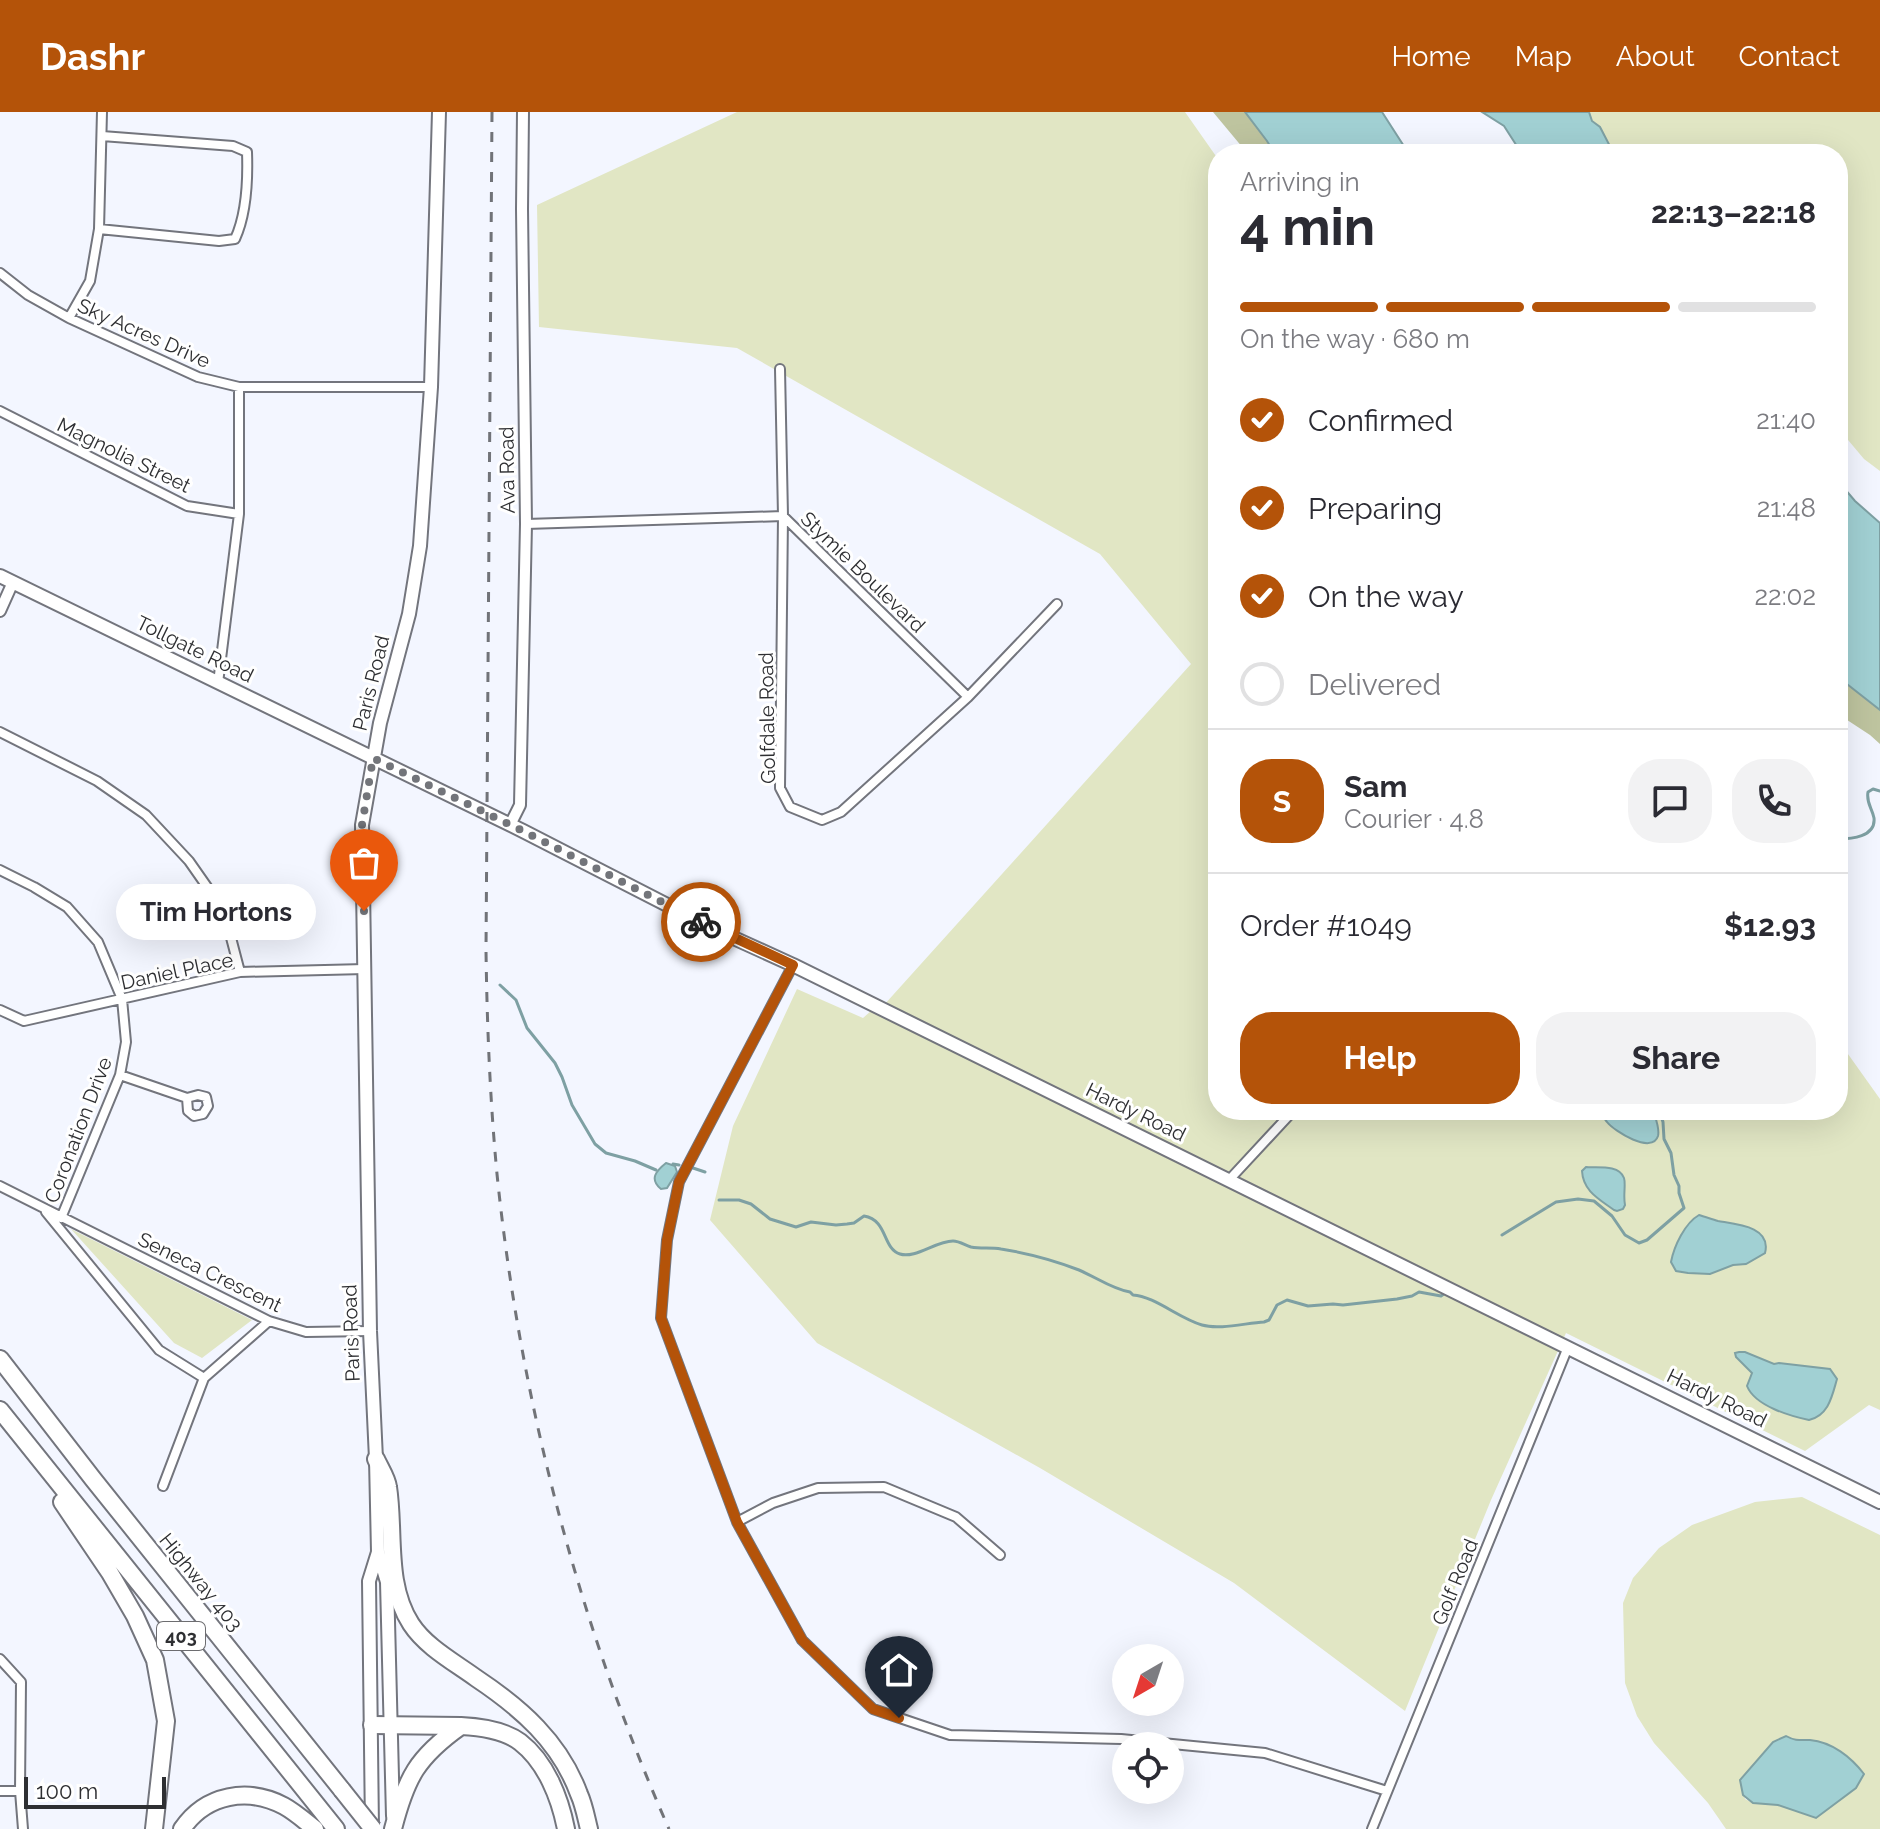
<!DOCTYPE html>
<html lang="en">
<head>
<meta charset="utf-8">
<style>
  body { margin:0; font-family:Raleway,sans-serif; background:#f2f2f3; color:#2b2b33; height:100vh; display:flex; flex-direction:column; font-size:30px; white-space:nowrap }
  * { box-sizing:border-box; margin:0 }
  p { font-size:26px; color:#7c7c81 }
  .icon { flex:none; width:44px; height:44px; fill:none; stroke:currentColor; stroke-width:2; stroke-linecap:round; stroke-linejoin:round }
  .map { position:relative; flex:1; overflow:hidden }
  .sheet { position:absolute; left:1208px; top:32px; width:640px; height:976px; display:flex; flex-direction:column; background:#fff; border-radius:32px; box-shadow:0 8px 32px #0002 }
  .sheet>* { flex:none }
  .needle { width:52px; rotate:219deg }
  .buttons { position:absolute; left:1112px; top:1532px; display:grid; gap:16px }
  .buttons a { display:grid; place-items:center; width:72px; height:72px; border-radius:50%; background:#fff; box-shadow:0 8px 32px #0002; font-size:40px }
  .scale { position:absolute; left:24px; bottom:20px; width:142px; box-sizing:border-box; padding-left:8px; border:4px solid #2e2f32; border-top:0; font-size:22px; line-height:28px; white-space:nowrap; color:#2e2f32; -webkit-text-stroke:6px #fff; paint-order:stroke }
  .pin { position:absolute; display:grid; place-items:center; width:68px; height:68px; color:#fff; margin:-82px -34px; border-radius:50% 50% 50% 0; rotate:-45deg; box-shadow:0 0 8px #0007 }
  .pin .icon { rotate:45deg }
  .courier { position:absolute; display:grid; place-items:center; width:80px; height:80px; margin:-40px; border:6px solid #b45309; border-radius:50%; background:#fff; color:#222; box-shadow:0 2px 10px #0007 }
  .bubble { position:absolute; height:56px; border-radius:28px; background:#fff; box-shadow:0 8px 32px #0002; font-size:26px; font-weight:700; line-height:56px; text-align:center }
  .headline em { font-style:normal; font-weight:700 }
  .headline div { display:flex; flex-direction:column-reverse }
  .headline { display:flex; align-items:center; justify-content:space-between; height:136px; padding:0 32px }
  h1 { font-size:52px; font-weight:700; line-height:60px }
  .bar { display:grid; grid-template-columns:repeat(4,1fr); gap:12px 8px; align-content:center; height:96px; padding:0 32px }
  .bar i { height:10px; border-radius:6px; background:#e1e1e2 }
  .bar .active { background:#b45309 }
  .bar p { grid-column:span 4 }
  .line { display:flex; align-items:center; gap:20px; padding:0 32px; border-top:2px solid #e1e1e2 }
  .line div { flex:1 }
  .round { display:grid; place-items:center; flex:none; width:84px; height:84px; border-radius:32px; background:#f2f2f3 }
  ol { padding:0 32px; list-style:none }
  li { display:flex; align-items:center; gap:24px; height:88px }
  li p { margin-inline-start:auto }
  li .icon { padding:8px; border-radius:50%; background:#b45309; color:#fff; stroke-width:4 }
  li:last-child { color:#7c7c81 }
  li i { width:44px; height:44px; border:4px solid #e1e1e2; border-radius:50% }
  .cta { display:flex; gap:16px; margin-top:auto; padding:16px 32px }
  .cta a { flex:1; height:92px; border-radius:32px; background:#b45309; color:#fff; font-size:32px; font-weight:700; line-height:92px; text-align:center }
  .cta a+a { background:#f2f2f3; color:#2b2b33 }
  header { display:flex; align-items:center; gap:48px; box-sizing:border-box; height:112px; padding:0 40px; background:#b45309; color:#fff }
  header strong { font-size:38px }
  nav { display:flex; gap:44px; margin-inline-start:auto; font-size:28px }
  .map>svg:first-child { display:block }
</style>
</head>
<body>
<header>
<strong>Dashr</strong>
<nav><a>Home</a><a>Map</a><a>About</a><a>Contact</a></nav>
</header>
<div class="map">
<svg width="1880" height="1717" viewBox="0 0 1880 1717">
  <rect width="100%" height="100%" fill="#f3f6ff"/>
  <path fill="#e1e6c4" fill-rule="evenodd" d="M737,0H1185L1218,47V998H1838V928L1880,987V1298L1869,1293L1805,1339L1566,1221L1491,1388L1405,1599L1234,1471L1040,1356L817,1231L710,1108L733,1014L797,877L863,906L880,891L884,893L1191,552L1100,442L737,236L539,215L537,93Z
    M1556,0H1880V359L1864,347L1838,316V42H1607Z
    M71,1117L252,1208L202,1246L174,1231Z
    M1802,1385L1880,1423V1717H1726L1708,1691L1654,1631L1637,1604L1625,1571L1623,1491L1633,1466L1659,1436L1692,1413L1755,1390ZM1812,1628L1816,1706L1778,1693L1753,1691L1745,1687L1741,1668L1795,1629Z"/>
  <path fill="#bec49f" d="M1213,0H1248L1278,42H1248Z
    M1838,566L1880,594V632L1870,623L1838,602Z"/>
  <path fill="#a1d0d3" stroke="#7ea0a3" stroke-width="2" d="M1245,0H1382L1409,42H1275L1267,29Z
    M1482,0H1589L1592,9L1600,15L1614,42H1522L1504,14Z
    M1838,369L1855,389L1880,411V598L1838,565Z
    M1603,998H1653C1655,1005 1660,1016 1658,1024C1652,1043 1614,1019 1607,1010C1603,1006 1604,1004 1603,998Z
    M666,1051L675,1054L677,1060L667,1076L661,1077C649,1067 656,1059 666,1051Z
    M1586,1055C1597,1056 1619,1052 1624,1066C1626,1072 1623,1084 1625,1093L1623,1097L1617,1099L1614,1098C1599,1087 1583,1079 1582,1059Z
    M1699,1103C1705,1105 1712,1107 1718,1109C1735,1112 1772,1114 1765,1141L1746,1152L1733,1153L1710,1162L1688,1161L1676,1159L1671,1150C1674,1134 1685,1111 1699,1103Z
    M1739,1240H1745L1774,1252L1779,1251L1830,1257L1837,1267C1832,1284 1829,1303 1809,1308C1790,1304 1755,1294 1747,1274L1752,1261L1736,1245L1735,1241Z
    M1786,1624C1795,1629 1800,1628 1810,1628C1832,1630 1851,1645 1864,1662L1856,1676L1816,1706L1778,1693L1753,1691L1743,1683L1740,1668L1773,1630Z"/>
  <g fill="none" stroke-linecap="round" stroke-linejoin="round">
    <path stroke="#7ea0a3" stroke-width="3" d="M1838,727C1851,727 1876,725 1874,706C1872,696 1866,691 1868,680L1873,677L1880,679
      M500,873L516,888L527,916L555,951L562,965L572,993L595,1032L606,1041L635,1049L656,1058
      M673,1052L679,1053
      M693,1056L705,1060
      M719,1088H739L751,1092L770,1107L796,1115L811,1110L836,1113L847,1112L854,1111L864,1104C888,1108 882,1136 900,1142C915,1147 936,1129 953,1129C959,1129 965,1133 971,1135C981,1137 991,1135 1001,1137C1026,1141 1056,1149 1079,1158C1096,1165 1112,1177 1130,1180L1133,1183C1154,1184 1180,1207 1202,1213C1219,1218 1246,1211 1264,1210L1269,1208L1277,1193L1287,1188L1308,1194L1333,1192L1343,1193L1397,1187L1412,1184L1419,1180L1441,1184L1445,1181
      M1502,1123L1556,1090L1578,1087L1594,1089L1612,1104L1625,1123L1639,1131L1647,1128L1684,1096L1679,1081V1074L1674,1063L1671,1041L1664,1027L1663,1010L1659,998"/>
    <g stroke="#73757d" stroke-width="12">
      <path id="minor" d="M99,117L219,129L235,127C247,101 248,68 247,40L233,34L102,24
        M0,161L28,183L69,206L198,265L239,275H431
        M69,206L90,169L99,117L102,0
        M780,257L783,404L780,676L790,695L822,708L841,700L968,585L1057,492
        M0,299L187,394L239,402
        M526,412L783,404L968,585
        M218,571L239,402V275
        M0,620L97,669L146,703L189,749L224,799L240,860
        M0,758L34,775L67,795L98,830L122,887L126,930L120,963L61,1106
        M793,853L679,1070L667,1128L661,1206L737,1410L802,1528L873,1597L950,1623L1121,1627L1265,1641L1387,1679
        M0,898L24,909L240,860L365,857
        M120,963L187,986L198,983L206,985L208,994L203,1002L194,1004L188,999L187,986
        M1229,1068L1294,998
        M0,1074L269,1209L306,1220L370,1219
        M46,1100L159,1238L204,1266
        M163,1374L204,1266L269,1209
        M737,1410L773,1391L818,1376L884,1375L956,1405L1000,1443
        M0,1547L21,1570L20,1679L23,1717
        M0,1679H20
        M1372,1717L1568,1235"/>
    </g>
    <g stroke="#73757d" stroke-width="14">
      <path id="tertiary" d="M0,499L13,470
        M510,713L520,693L526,412L522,97L523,0"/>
    </g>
    <g stroke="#73757d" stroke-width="16">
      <path id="secondary" d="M0,464L523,719L716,818L793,853L1880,1390
        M393,1704L387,1470L378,1440L376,1347L370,1219L362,713L380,611L409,502L420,434L431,275L439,0
        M372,1717L369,1469L378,1440"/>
    </g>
    <g stroke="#73757d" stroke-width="20">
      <path id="motorway" d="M0,1247L93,1367L342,1678
        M0,1298L336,1717
        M376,1347C380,1356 387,1366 388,1375C395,1420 385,1472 411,1512C426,1535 454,1550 476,1566C521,1596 560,1630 579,1682C584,1693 586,1705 589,1717
        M62,1390L110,1461L135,1504L155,1548L166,1609L154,1717
        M372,1613L461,1614
        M182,1717C206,1682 248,1675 284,1694C295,1700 305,1709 315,1717
        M393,1717C406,1666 417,1645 461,1614C481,1615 504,1618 520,1630C546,1650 560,1686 566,1717"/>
    </g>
    <use href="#minor" stroke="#fff" stroke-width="8"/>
    <use href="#tertiary" stroke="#fff" stroke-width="10"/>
    <use href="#secondary" stroke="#fff" stroke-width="12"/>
    <use href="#motorway" stroke="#fff" stroke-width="16"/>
    <path stroke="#717378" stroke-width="3" stroke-dasharray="10 10" stroke-linecap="butt" d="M492,0L486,838C487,913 490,988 497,1062C520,1287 578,1511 669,1717"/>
    <g stroke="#73757d" stroke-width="20" stroke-linecap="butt">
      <path id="motorway-bridge" d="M342,1678L373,1717"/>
    </g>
    <use href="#motorway-bridge" stroke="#fff" stroke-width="16"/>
  </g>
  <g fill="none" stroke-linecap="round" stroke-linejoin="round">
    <path stroke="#73757a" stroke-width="8" stroke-dasharray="0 14.4" d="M364,799L362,713L373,646L523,719L701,810"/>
    <path stroke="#b45309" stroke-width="10" d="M701,810L793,853L679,1070L667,1128L661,1206L737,1410L802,1528L873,1597L899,1606"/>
  </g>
  <g text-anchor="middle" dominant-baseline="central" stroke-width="6" stroke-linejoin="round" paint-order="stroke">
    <rect fill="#fff" stroke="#6d6d70" stroke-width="2" x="157" y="1510" width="48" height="28" rx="6"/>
    <g font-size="18" font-weight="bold" fill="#2e2f32">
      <text x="181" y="1524">403</text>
    </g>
    <g font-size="20" fill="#2e2f32" stroke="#fff">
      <text transform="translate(144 221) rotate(24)">Sky Acres Drive</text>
      <text transform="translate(124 343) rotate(26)">Magnolia Street</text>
      <text transform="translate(507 358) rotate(-91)">Ava Road</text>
      <text transform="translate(863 460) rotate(44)">Stymie Boulevard</text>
      <text transform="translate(195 537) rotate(26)">Tollgate Road</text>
      <text transform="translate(371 571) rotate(-76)">Paris Road</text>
      <text transform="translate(767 606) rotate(-91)">Golfdale Road</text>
      <text transform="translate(177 859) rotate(-12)">Daniel Place</text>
      <text transform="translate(1136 1000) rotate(26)">Hardy Road</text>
      <text transform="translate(78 1018) rotate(-69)">Coronation Drive</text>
      <text transform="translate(210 1160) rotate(26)">Seneca Crescent</text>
      <text transform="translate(351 1221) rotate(-92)">Paris Road</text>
      <text transform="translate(1717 1286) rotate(26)">Hardy Road</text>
      <text transform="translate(201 1470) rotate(51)">Highway 403</text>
      <text transform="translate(1455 1470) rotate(-68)">Golf Road</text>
    </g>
  </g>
</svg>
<div class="buttons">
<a><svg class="needle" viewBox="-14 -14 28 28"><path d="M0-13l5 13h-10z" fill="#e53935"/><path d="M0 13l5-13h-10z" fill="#7c7c81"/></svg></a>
<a><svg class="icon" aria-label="locate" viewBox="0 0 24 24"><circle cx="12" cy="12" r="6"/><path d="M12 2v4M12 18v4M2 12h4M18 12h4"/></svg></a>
</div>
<div class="scale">100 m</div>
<div class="pin" style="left:364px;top:799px;background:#ea580c"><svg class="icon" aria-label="bag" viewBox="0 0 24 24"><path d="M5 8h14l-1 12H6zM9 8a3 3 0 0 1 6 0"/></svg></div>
<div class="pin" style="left:899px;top:1606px;background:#1f2937"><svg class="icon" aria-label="home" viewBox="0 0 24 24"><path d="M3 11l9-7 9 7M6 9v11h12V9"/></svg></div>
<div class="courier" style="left:701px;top:810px"><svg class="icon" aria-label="bike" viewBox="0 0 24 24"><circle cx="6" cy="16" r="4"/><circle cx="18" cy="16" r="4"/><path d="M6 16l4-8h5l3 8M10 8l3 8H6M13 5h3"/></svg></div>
<div class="bubble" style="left:116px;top:772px;width:200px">Tim Hortons</div>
<section class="sheet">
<div class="headline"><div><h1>4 min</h1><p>Arriving in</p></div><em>22:13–22:18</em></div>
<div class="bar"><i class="active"></i><i class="active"></i><i class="active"></i><i></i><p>On the way · 680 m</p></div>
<ol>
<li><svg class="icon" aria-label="check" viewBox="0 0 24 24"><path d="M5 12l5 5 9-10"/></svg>Confirmed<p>21:40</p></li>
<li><svg class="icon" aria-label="check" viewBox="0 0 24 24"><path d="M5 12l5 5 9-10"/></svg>Preparing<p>21:48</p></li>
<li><svg class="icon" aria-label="check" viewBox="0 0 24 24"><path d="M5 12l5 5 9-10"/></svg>On the way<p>22:02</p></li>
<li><i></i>Delivered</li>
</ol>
<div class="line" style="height:144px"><b class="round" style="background:#b45309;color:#fff">S</b><div><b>Sam</b><p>Courier · 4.8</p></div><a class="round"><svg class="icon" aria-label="chat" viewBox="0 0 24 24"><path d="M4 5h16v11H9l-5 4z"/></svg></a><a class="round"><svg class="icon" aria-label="phone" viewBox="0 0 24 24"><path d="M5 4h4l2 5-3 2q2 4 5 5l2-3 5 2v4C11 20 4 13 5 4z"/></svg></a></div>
<div class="line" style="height:104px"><div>Order #1049</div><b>$12.93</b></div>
<div class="cta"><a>Help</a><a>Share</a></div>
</section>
</div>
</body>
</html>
